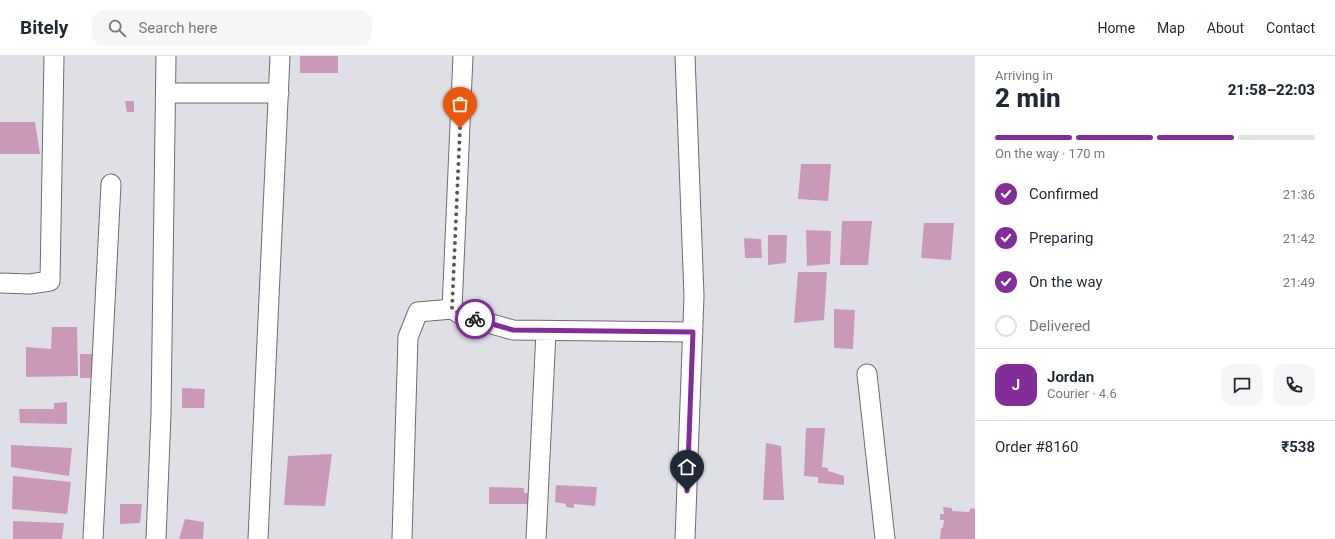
<!DOCTYPE html>
<html lang="en">
<head>
<meta charset="utf-8">
<style>
  body { margin:0; font-family:Roboto,sans-serif; background:#f6f6f7; color:#1f2937; height:100vh; display:flex; flex-direction:column; font-size:15px; white-space:nowrap }
  * { box-sizing:border-box; margin:0 }
  p { font-size:13px; color:#747a83 }
  .icon { flex:none; width:22px; height:22px; fill:none; stroke:currentColor; stroke-width:2; stroke-linecap:round; stroke-linejoin:round }
  .map { position:relative; flex:1; overflow:hidden }
  .drawer { display:flex; flex-direction:column; background:#fff; width:360px }
  .drawer>* { flex:none }
  .pin { position:absolute; display:grid; place-items:center; width:34px; height:34px; color:#fff; margin:-41px -17px; border-radius:50% 50% 50% 0; rotate:-45deg; box-shadow:0 0 4px #0007 }
  .pin .icon { rotate:45deg }
  .courier { position:absolute; display:grid; place-items:center; width:40px; height:40px; margin:-20px; border:3px solid #832d9b; border-radius:50%; background:#fff; color:#222; box-shadow:0 1px 5px #0007 }
  .overview em { font-style:normal; font-weight:800 }
  .overview div { display:flex; flex-direction:column-reverse }
  .overview { display:flex; align-items:center; justify-content:space-between; height:68px; padding:0 20px }
  h1 { font-size:26px; font-weight:800; line-height:30px }
  .bar { display:grid; grid-template-columns:repeat(4,1fr); gap:6px 4px; align-content:center; height:48px; padding:0 20px }
  .bar i { height:5px; border-radius:3px; background:#e0e1e3 }
  .bar .active { background:#832d9b }
  .bar p { grid-column:span 4 }
  .line { display:flex; align-items:center; gap:10px; padding:0 20px; border-top:1px solid #e0e1e3 }
  .line div { flex:1 }
  .round { display:grid; place-items:center; flex:none; width:42px; height:42px; border-radius:12px; background:#f6f6f7 }
  ol { padding:0 20px; list-style:none }
  li { display:flex; align-items:center; gap:12px; height:44px }
  li p { margin-inline-start:auto }
  li .icon { padding:4px; border-radius:50%; background:#832d9b; color:#fff; stroke-width:4 }
  li:last-child { color:#747a83 }
  li i { width:22px; height:22px; border:2px solid #e0e1e3; border-radius:50% }
  header { display:flex; align-items:center; gap:24px; box-sizing:border-box; height:56px; padding:0 20px; background:#fff; border-bottom:1px solid #e0e1e3 }
  header strong { font-size:19px }
  nav { display:flex; gap:22px; margin-inline-start:auto; font-size:14px }
  .search { width:280px; height:36px; background:#f6f6f7; display:flex; align-items:center; gap:10px; box-sizing:border-box; padding:0 14px; border-radius:12px; color:#747a83; font-size:15px }
  main { display:flex; flex:1; min-height:0 }
  .map>svg:first-child { display:block }
</style>
</head>
<body>
<header>
<strong>Bitely</strong>
<div class="search"><svg class="icon" aria-label="search" viewBox="0 0 24 24"><circle cx="10" cy="10" r="6"/><path d="M15 15l6 6"/></svg>Search here</div>
<nav><a>Home</a><a>Map</a><a>About</a><a>Contact</a></nav>
</header>
<main>
<div class="map">
<svg width="975" height="483" viewBox="0 0 975 483">
  <rect width="100%" height="100%" fill="#dfe0e5"/>
  <path fill="#ca99b7" d="M300,0H338V17H300Z
    M125,45H134V56H127Z
    M0,66H35L40,98H0Z
    M801,108H831L828,145L798,143Z
    M842,165H872L868,209H840Z
    M924,167H954L951,204L921,202Z
    M806,174L831,175L830,208L807,210Z
    M768,179H787L786,207L768,209Z
    M744,182L761,183L762,202H745Z
    M798,216H827L824,264L794,267Z
    M834,253L855,254L853,293L834,292Z
    M52,271H77L78,320L26,321V291L51,293Z
    M80,298H100L99,322H80Z
    M182,332L205,333L204,352H182Z
    M67,346V368L20,367L19,353H54V347Z
    M806,372H825L822,411L828,412V415L844,420V429L818,427V421L804,420Z
    M766,387L781,390L784,444H763Z
    M11,389L72,392L69,420L11,411Z
    M332,398L325,450L284,449L288,400Z
    M13,420L71,426L67,458L12,453Z
    M556,429L597,431L595,450L574,448V452L566,451V448L555,446Z
    M489,431L524,432V437H531V448H489Z
    M120,448H142L140,467L120,468Z
    M943,451L952,452V455L969,456L971,452L975,453V483H940L941,473L943,471L944,464H940V458H944Z
    M185,463L204,466L203,483H179Z
    M13,465L64,467L62,483H13Z"/>
  <g fill="none" stroke-linecap="round" stroke-linejoin="round">
    <g stroke="#6c6d71" stroke-width="21">
      <path id="minor" d="M166,37H279
        M0,227L30,228L50,225L54,0
        M452,253L463,0
        M867,318L885,483
        M93,483L111,128
        M156,483L161,358L166,0
        M258,483L280,0
        M402,483L408,281L418,256L452,253L463,260L513,274L693,276
        M536,483L546,276
        M685,483L694,240L685,0"/>
    </g>
    <use href="#minor" stroke="#fff" stroke-width="19"/>
  </g>
  <g fill="none" stroke-linecap="round" stroke-linejoin="round">
    <path stroke="#58595b" stroke-width="4" stroke-dasharray="0 7.2" d="M460,72L452,253L463,260L475,263"/>
    <path stroke="#832d9b" stroke-width="5" d="M475,263L513,274L693,276L687,435"/>
  </g>
</svg>
<div class="pin" style="left:460px;top:72px;background:#ea580c"><svg class="icon" aria-label="bag" viewBox="0 0 24 24"><path d="M5 8h14l-1 12H6zM9 8a3 3 0 0 1 6 0"/></svg></div>
<div class="pin" style="left:687px;top:435px;background:#1f2937"><svg class="icon" aria-label="home" viewBox="0 0 24 24"><path d="M3 11l9-7 9 7M6 9v11h12V9"/></svg></div>
<div class="courier" style="left:475px;top:263px"><svg class="icon" aria-label="bike" viewBox="0 0 24 24"><circle cx="6" cy="16" r="4"/><circle cx="18" cy="16" r="4"/><path d="M6 16l4-8h5l3 8M10 8l3 8H6M13 5h3"/></svg></div>
</div>
<section class="drawer">
<div class="overview"><div><h1>2 min</h1><p>Arriving in</p></div><em>21:58–22:03</em></div>
<div class="bar"><i class="active"></i><i class="active"></i><i class="active"></i><i></i><p>On the way · 170 m</p></div>
<ol>
<li><svg class="icon" aria-label="check" viewBox="0 0 24 24"><path d="M5 12l5 5 9-10"/></svg>Confirmed<p>21:36</p></li>
<li><svg class="icon" aria-label="check" viewBox="0 0 24 24"><path d="M5 12l5 5 9-10"/></svg>Preparing<p>21:42</p></li>
<li><svg class="icon" aria-label="check" viewBox="0 0 24 24"><path d="M5 12l5 5 9-10"/></svg>On the way<p>21:49</p></li>
<li><i></i>Delivered</li>
</ol>
<div class="line" style="height:72px"><b class="round" style="background:#832d9b;color:#fff">J</b><div><b>Jordan</b><p>Courier · 4.6</p></div><a class="round"><svg class="icon" aria-label="chat" viewBox="0 0 24 24"><path d="M4 5h16v11H9l-5 4z"/></svg></a><a class="round"><svg class="icon" aria-label="phone" viewBox="0 0 24 24"><path d="M5 4h4l2 5-3 2q2 4 5 5l2-3 5 2v4C11 20 4 13 5 4z"/></svg></a></div>
<div class="line" style="height:52px"><div>Order #8160</div><b>₹538</b></div>
</section>
</main>
</body>
</html>
